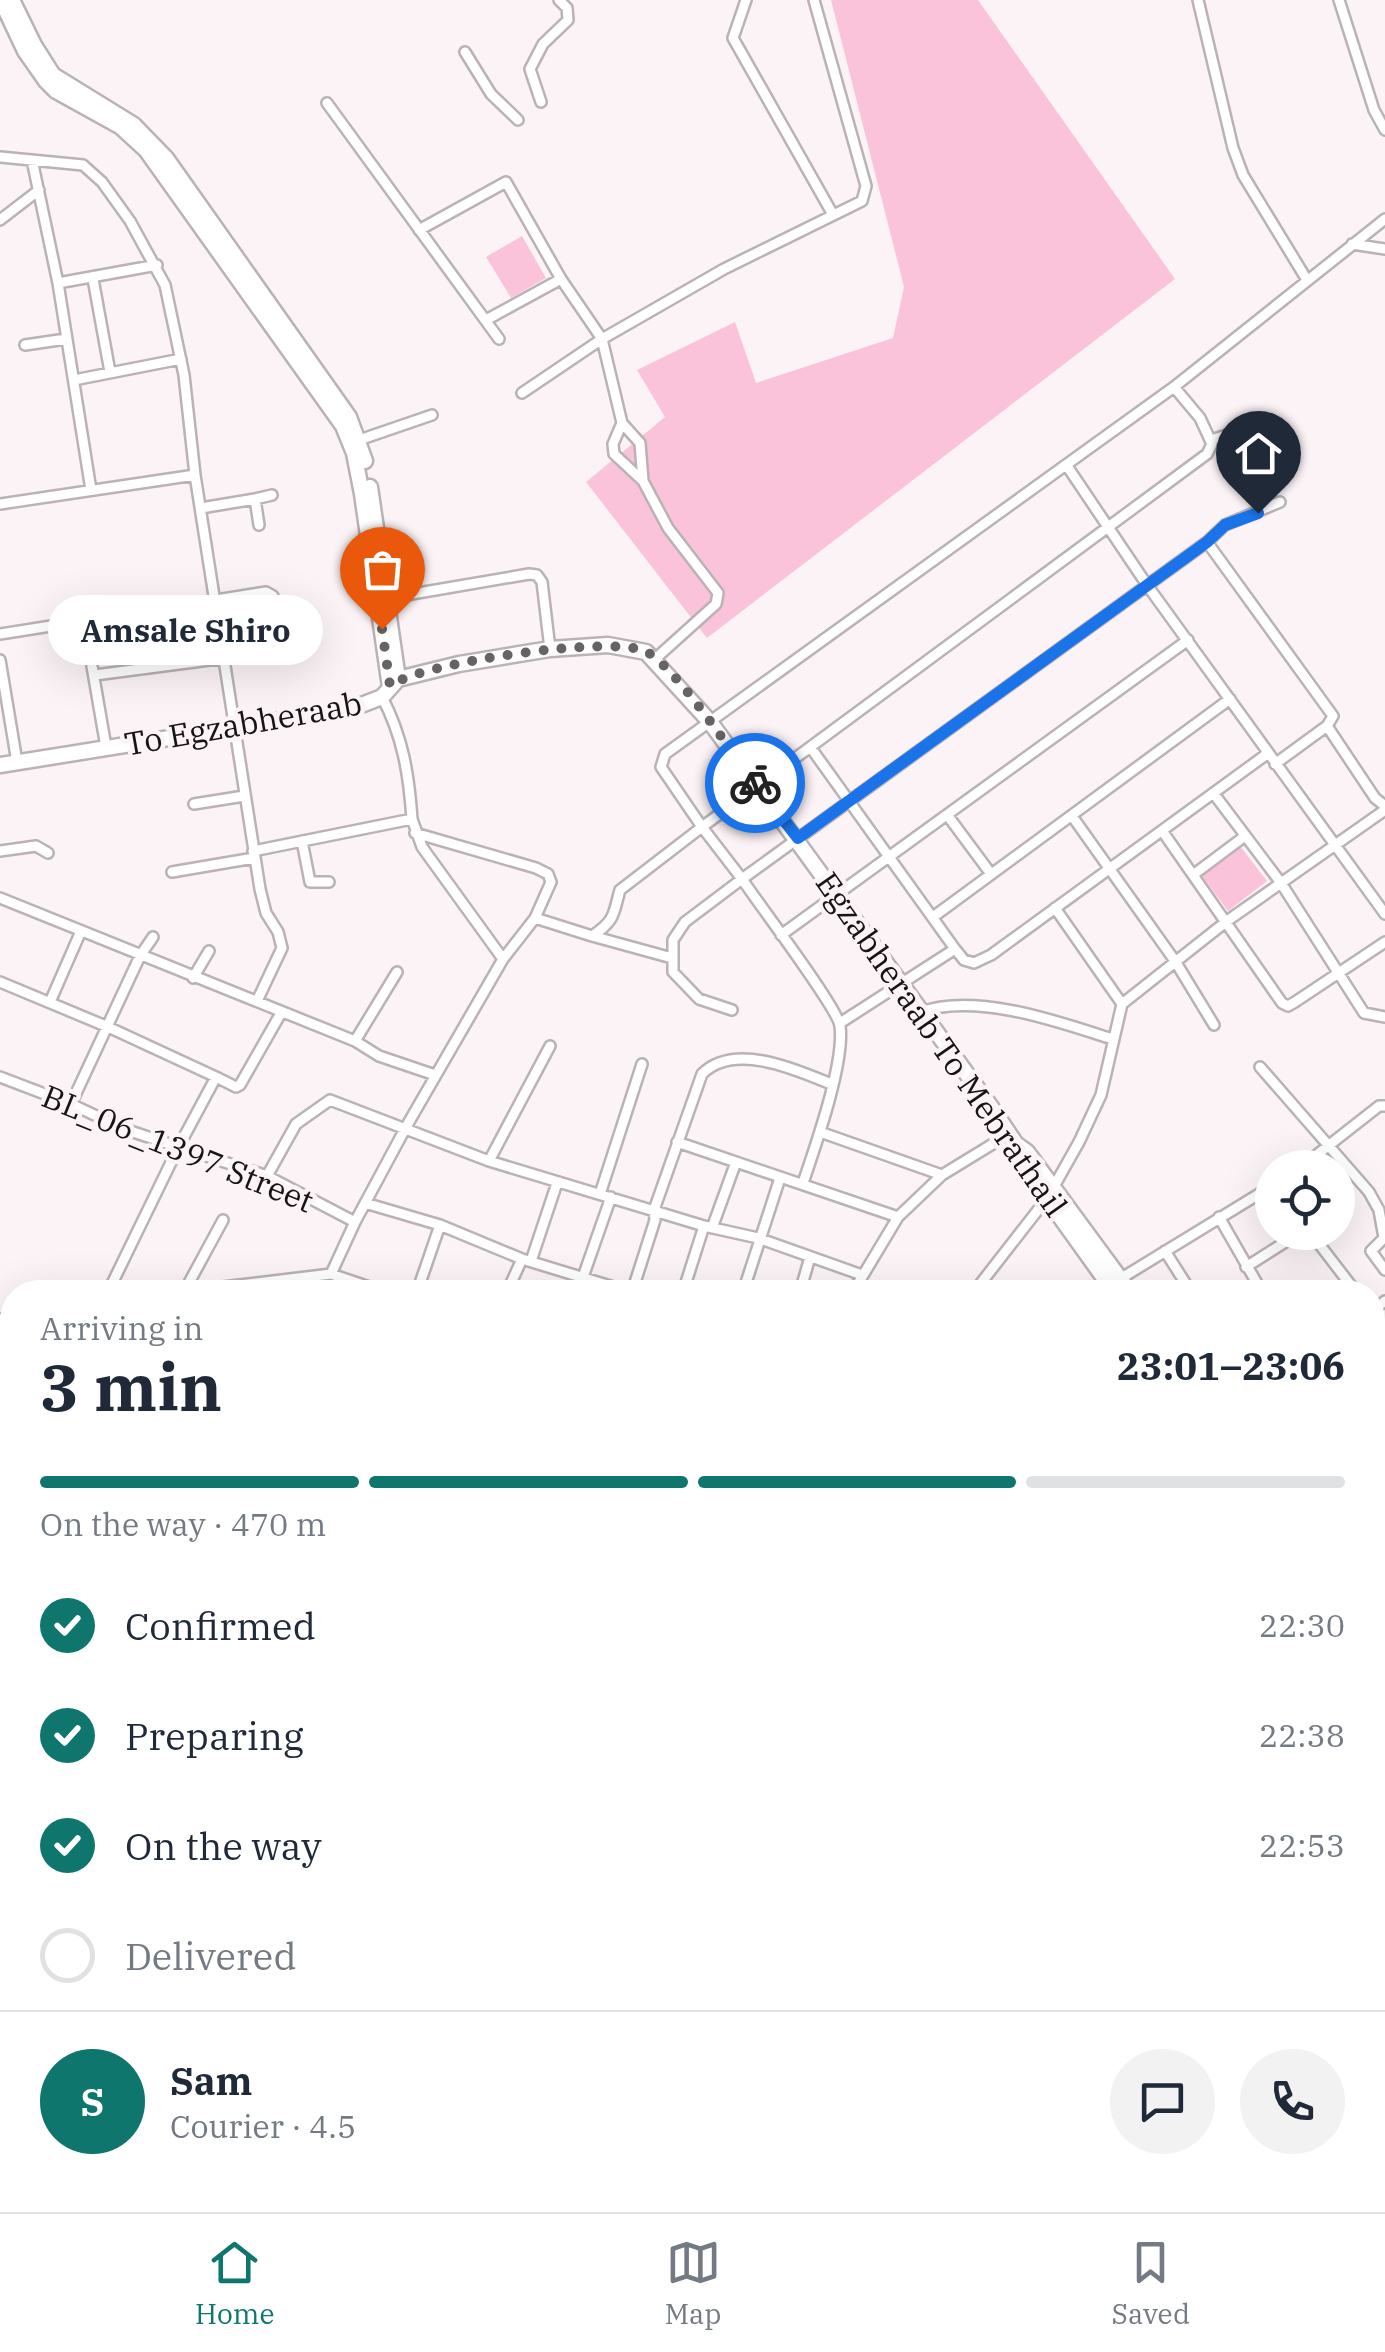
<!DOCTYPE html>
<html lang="en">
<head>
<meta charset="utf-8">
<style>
  body { margin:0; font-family:"IBM Plex Serif",serif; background:#f2f2f3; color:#1f2937; height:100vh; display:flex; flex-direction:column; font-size:38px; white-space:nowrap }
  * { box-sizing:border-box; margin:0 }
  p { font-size:32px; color:#747a83 }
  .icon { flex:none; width:55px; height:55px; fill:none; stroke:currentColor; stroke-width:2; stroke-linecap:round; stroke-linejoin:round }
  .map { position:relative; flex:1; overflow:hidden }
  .side { position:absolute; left:0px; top:1280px; width:1385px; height:932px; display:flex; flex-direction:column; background:#fff; border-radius:40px 40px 0 0; box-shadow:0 10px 40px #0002 }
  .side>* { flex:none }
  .buttons { position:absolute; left:1255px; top:1150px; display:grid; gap:20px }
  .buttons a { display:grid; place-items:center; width:100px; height:100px; border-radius:50%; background:#fff; box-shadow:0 10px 40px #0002; font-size:50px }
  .pin { position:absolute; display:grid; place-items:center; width:85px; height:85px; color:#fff; margin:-102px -42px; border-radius:50% 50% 50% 0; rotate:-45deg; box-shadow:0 0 10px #0007 }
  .pin .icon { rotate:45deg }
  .courier { position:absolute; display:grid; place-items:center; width:100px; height:100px; margin:-50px; border:8px solid #1a73e8; border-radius:50%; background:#fff; color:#222; box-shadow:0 2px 12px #0007 }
  .bubble { position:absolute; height:70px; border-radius:35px; background:#fff; box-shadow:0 10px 40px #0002; font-size:32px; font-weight:700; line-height:70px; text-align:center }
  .summary em { font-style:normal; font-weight:700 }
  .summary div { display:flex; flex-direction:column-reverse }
  .summary { display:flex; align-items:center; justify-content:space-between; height:170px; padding:0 40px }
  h1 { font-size:65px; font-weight:700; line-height:75px }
  .bar { display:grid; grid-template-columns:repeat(4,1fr); gap:15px 10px; align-content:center; height:120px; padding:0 40px }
  .bar i { height:12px; border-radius:8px; background:#e0e1e3 }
  .bar .selected { background:#0f766e }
  .bar p { grid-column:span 4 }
  .line { display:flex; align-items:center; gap:25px; padding:0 40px; border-top:2px solid #e0e1e3 }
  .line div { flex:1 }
  .round { display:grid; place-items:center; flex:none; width:105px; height:105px; border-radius:52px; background:#f2f2f3 }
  ol { padding:0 40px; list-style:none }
  li { display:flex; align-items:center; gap:30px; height:110px }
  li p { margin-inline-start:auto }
  li .icon { padding:10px; border-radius:50%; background:#0f766e; color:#fff; stroke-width:4 }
  li:last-child { color:#747a83 }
  li i { width:55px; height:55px; border:5px solid #e0e1e3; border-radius:50% }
  .tabs { display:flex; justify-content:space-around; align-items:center; height:140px; border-top:2px solid #e0e1e3; background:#fff; font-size:28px; color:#747a83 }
  .tabs a { display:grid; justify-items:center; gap:5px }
  .tabs .selected { color:#0f766e }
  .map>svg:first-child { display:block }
</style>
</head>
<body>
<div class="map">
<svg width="1385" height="2212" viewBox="0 0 1385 2212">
  <rect width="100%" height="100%" fill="#fcf3f6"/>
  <path fill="#f2e2e8" d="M415,2200H660L661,2208L622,2212H416Z"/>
  <path fill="#fbc3da" d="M831,0H978L1175,279L707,638L586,482L665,417L637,370L735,322L756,383L893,338L904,287Z
    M522,236L546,278L511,298L486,257Z
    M1237,842L1267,881L1228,911L1199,872Z"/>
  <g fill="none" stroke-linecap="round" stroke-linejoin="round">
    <g stroke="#bab2b5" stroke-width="14">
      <path id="minor" d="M746,0L733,38L832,213
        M1198,0L1233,148L1243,175L1307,280
        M1339,0L1374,110L1385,130
        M465,52L491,94L518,120
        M541,102L530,69L543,44L568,20L567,8L559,0
        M327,103L499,339
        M0,157L83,165L102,182L130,221L165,285L184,375L195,475
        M32,160L58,283L91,490
        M0,220L39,190
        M419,230L506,182L561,279L602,339L724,269L862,201L866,186L814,0
        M1352,244L1385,249
        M93,279L110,372
        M58,283L157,265
        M486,320L561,279
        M25,345L66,339
        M74,380L181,359
        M1174,387L1200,418L1212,444L1207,454L702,827L742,879L1207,542L1333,716L1327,726L1275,764
        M522,393L602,339L622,423L613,444L614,454L643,481L668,528L718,593L716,604L655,659
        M622,423L640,443L643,481
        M359,440L432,415
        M1211,440L1252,427L1270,436
        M1067,466L1147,585L1385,914
        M255,499L272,495
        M0,504L195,475L260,889L266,913L278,932L282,948L257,1001
        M201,508L255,499L259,525
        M1207,542L1225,525L1280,502
        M383,599L529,574L537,575L542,582L550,649
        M84,620L106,747
        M0,634L266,592L273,596L279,625
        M0,660L17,762
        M95,675L225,658
        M1327,726L1375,798L1385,806
        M811,748L955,949L964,960L974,963L991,955L1267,754
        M1214,794L1281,883L1364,1013L1385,1017
        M194,804L244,796
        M948,816L991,874
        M1072,816L1175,961L1214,1025
        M1163,832L1282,1003L1288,1006L1295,1002L1385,942
        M415,833L536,868L548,874L551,882L535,918L503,959
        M302,841L310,882H329
        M0,851L36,846L48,853
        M253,851L412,819C409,775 403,737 382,697
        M172,872L254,858
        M1193,875L1245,836
        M0,898L355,1041L379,1056L435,1075
        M1055,908L1122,1004
        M933,917L1230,699
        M535,918L592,936C616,920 613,914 620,890L702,827L661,767L665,754L1174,387L1385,219
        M781,935L1188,640
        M592,936L672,958
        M193,978L209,951
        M0,982L108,1027L216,1077L178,1148L108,1292
        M50,1002L81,931
        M732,1010L699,999L673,972V940L685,922L742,879C757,902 838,1008 840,1026C845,1063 815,1147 803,1183
        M921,1012C975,992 1060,1022 1112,1039
        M840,1023L955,949
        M355,1041L397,972
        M1260,1067L1369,1192L1379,1210L1384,1238L1371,1251L1385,1270
        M0,1077L71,1104L124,1129L267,1176L355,1222
        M216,1077L236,1087L240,1085L281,1013
        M71,1104L140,956L153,937
        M820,1132L942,1175
        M677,1142L898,1217
        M489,1161L704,1226L758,1238L862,1275
        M1300,1168L1379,1106H1385
        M267,1176L296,1124L330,1100L489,1161L550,1046
        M600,1194L642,1064
        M365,1203L440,1225L522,1259L630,1292
        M1219,1217L1262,1292
        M712,1228L736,1162
        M1310,1232L1356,1292
        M1165,1251L1191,1292
        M531,1261L557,1183
        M1246,1267L1301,1232
        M331,1274L355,1222L406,1127L503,959L422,847L412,819
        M583,1277L611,1197
        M1120,1279L1272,1186
        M857,1284L871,1292
        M180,1292L331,1274L384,1292
        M184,1292L223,1220
        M417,1292L440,1225
        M507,1292L522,1259
        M632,1292L655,1220L654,1210L702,1074C734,1042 795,1069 831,1084
        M683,1292L704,1226
        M743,1292L780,1178
        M800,1292L810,1257
        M853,1292L898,1217L942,1175L1009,1134
        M974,1292L1048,1197L1079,1142L1101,1095L1122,1004L1227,921L1385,810
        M1372,1311L1385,1301
        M0,1319L12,1318
        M1372,1418L1385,1409
        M1372,1471L1385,1487
        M0,1624L12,1622
        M1372,1748L1385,1766
        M1372,1793L1385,1784
        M1372,1835L1385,1854
        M1372,1897L1385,1888
        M1372,1957L1385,1947
        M1372,1960L1385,1976
        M1372,2081L1385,2098
        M1372,2171L1385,2168
        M1372,2199L1378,2212
        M406,2200L407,2212
        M732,2200L733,2212
        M896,2200L897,2212
        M988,2200L989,2212
        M1143,2212L1213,2200"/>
    </g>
    <g stroke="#bab2b5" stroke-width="16">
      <path id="tertiary" d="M0,2050L12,2196"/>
    </g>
    <g stroke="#bab2b5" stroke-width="19">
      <path id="secondary" d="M1,0L25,51L46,81L56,91L121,127L146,150L343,426L354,453L362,494L390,687
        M12,0L34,45L53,75L134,125L166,158L349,417L365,461
        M370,487L398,679
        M0,765L351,709L382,697L398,679L459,664L550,649L608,645L646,652L710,722L991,1107L1016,1144L1018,1158L1114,1292
        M1016,1144L1027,1152L1130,1292
        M1372,1649L1385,1668
        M1372,1668L1385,1688"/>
    </g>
    <g stroke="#bab2b5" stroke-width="20">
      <path id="primary" d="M1372,1711L1385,1707
        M1372,1726L1385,1721
        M0,1908L12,1907
        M0,1921L12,1919
        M0,1937L12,1932"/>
    </g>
    <g stroke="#bab2b5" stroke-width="20">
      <path id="trunk" d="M0,2199L1,2212"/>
    </g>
    <use href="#minor" stroke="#fff" stroke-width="9"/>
    <use href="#tertiary" stroke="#fff" stroke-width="11"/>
    <use href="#secondary" stroke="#fff" stroke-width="14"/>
    <use href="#primary" stroke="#fff" stroke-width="15"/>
    <use href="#trunk" stroke="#fff" stroke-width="15"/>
  </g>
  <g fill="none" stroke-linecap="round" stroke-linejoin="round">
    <path stroke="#676264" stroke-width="10" stroke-dasharray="0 18" d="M382,629L390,686C418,663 614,634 647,652C678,670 731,752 755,783"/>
    <path stroke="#1a73e8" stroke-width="12" d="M755,783L798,838L1207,542L1225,525L1258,513"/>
  </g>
  <g text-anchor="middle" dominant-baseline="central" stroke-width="9" stroke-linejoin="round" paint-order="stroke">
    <g font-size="32" fill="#171415" stroke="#fcf3f6">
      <text transform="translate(243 723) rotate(-10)">To Egzabheraab</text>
      <text transform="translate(942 1044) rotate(55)">Egzabheraab To Mebrathail</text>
      <text transform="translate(178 1148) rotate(22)">BL_06_1397 Street</text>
    </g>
  </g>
</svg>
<div class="buttons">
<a><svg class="icon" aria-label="locate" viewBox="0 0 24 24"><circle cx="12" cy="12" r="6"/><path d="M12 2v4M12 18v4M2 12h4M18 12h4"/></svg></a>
</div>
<div class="pin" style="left:382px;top:629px;background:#ea580c"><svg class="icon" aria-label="bag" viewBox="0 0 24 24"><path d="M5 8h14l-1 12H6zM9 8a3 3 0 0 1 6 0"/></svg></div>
<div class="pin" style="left:1258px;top:513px;background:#1f2937"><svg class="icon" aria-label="home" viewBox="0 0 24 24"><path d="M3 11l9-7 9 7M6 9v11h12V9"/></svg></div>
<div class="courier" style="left:755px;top:783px"><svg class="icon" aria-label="bike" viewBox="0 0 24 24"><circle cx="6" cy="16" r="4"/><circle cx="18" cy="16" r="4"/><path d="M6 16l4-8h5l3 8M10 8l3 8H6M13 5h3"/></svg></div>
<div class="bubble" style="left:48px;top:595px;width:275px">Amsale Shiro</div>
<section class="side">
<div class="summary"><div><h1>3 min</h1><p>Arriving in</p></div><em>23:01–23:06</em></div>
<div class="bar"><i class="selected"></i><i class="selected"></i><i class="selected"></i><i></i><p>On the way · 470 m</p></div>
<ol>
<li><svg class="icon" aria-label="check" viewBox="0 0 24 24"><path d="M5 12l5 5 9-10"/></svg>Confirmed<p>22:30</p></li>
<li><svg class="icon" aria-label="check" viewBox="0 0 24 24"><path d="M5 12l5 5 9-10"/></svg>Preparing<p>22:38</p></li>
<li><svg class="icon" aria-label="check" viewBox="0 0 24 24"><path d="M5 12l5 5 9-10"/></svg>On the way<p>22:53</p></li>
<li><i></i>Delivered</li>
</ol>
<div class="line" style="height:180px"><b class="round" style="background:#0f766e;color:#fff">S</b><div><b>Sam</b><p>Courier · 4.5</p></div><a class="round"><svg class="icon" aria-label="chat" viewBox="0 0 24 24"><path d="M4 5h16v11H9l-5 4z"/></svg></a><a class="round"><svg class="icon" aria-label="phone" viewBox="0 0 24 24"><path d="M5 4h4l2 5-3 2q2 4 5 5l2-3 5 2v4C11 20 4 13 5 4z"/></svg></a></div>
</section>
</div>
<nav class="tabs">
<a class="selected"><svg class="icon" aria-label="home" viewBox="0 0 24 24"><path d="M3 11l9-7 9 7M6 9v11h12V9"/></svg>Home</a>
<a><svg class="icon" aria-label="map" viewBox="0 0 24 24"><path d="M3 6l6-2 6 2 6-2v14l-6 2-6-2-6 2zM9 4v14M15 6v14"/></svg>Map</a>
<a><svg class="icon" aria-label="saved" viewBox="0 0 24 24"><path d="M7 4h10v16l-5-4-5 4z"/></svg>Saved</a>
</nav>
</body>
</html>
